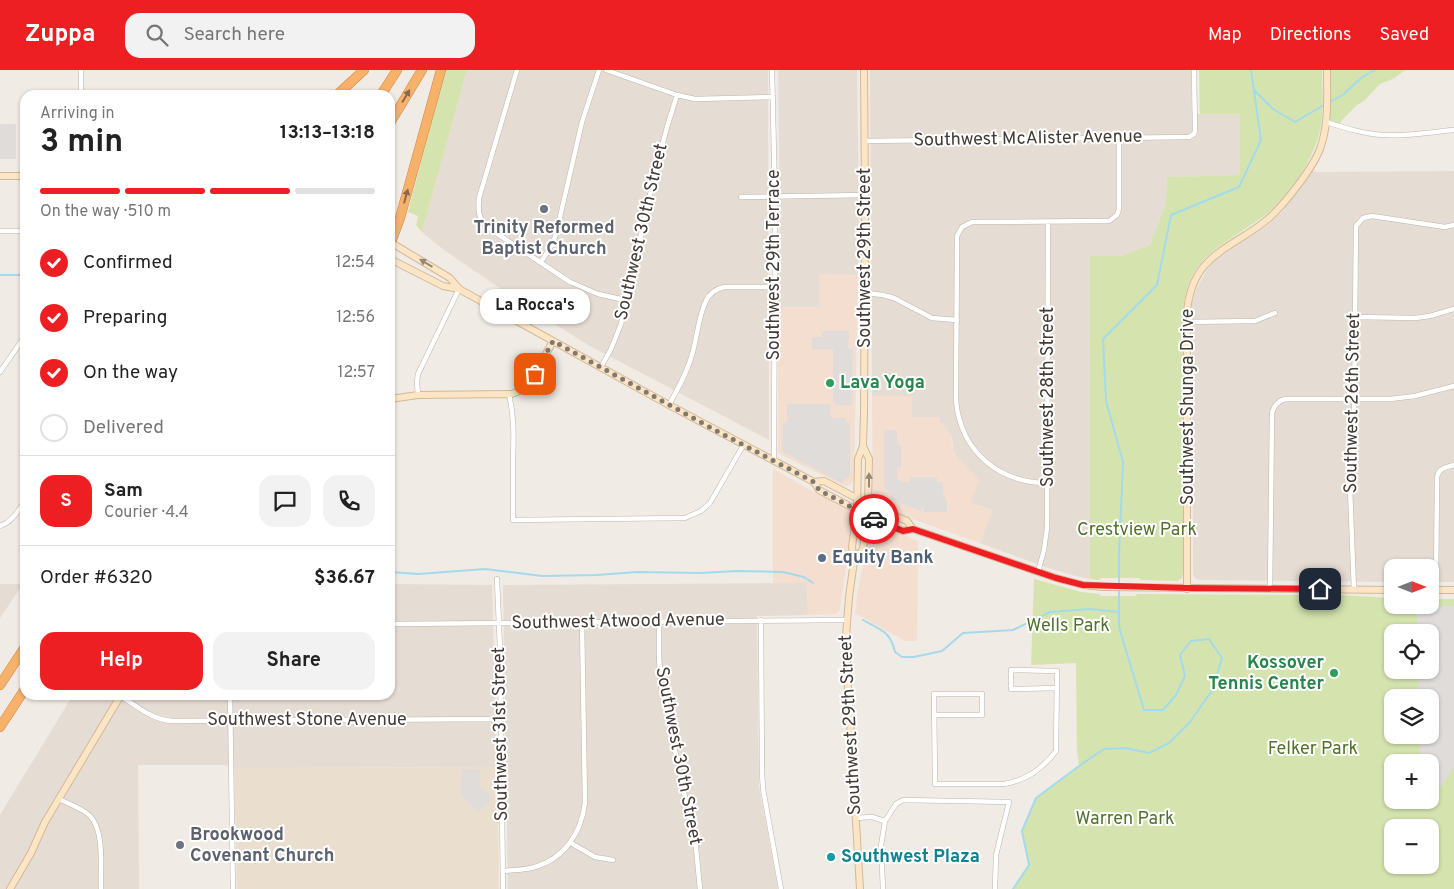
<!DOCTYPE html>
<html lang="en">
<head>
<meta charset="utf-8">
<style>
  body { margin:0; font-family:Overpass,sans-serif; background:#f2f2f2; color:#222; height:100vh; display:flex; flex-direction:column; font-size:19px; white-space:nowrap }
  * { box-sizing:border-box; margin:0 }
  p { font-size:16px; color:#767676 }
  .icon { flex:none; width:28px; height:28px; fill:none; stroke:currentColor; stroke-width:2; stroke-linecap:round; stroke-linejoin:round }
  .map { position:relative; flex:1; overflow:hidden }
  .drawer { position:absolute; left:20px; top:20px; width:375px; height:610px; display:flex; flex-direction:column; background:#fff; border-radius:15px; box-shadow:0 1px 4px #0004 }
  .drawer>* { flex:none }
  .needle { width:32px; rotate:90deg }
  .fabs { position:absolute; left:1384px; top:489px; display:grid; gap:10px }
  .fabs a { display:grid; place-items:center; width:55px; height:55px; border-radius:10px; background:#fff; box-shadow:0 1px 4px #0004; font-size:25px }
  .pin { position:absolute; display:grid; place-items:center; width:42px; height:42px; color:#fff; margin:-21px; border-radius:10px; box-shadow:0 2px 8px #0006 }
  .courier { position:absolute; display:grid; place-items:center; width:50px; height:50px; margin:-25px; border:4px solid #ee1f22; border-radius:50%; background:#fff; color:#222; box-shadow:0 1px 6px #0007 }
  .bubble { position:absolute; height:35px; border-radius:15px; background:#fff; box-shadow:0 1px 4px #0004; font-size:16px; font-weight:700; line-height:35px; text-align:center }
  .summary em { font-style:normal; font-weight:700 }
  .summary div { display:flex; flex-direction:column-reverse }
  .summary { display:flex; align-items:center; justify-content:space-between; height:85px; padding:0 20px }
  h1 { font-size:32px; font-weight:700; line-height:38px }
  .bar { display:grid; grid-template-columns:repeat(4,1fr); gap:8px 5px; align-content:center; height:60px; padding:0 20px }
  .bar i { height:6px; border-radius:4px; background:#e0e0e0 }
  .bar .active { background:#ee1f22 }
  .bar p { grid-column:span 4 }
  .line { display:flex; align-items:center; gap:12px; padding:0 20px; border-top:1px solid #e0e0e0 }
  .line div { flex:1 }
  .round { display:grid; place-items:center; flex:none; width:52px; height:52px; border-radius:15px; background:#f2f2f2 }
  ol { padding:0 20px; list-style:none }
  li { display:flex; align-items:center; gap:15px; height:55px }
  li p { margin-inline-start:auto }
  li .icon { padding:5px; border-radius:50%; background:#ee1f22; color:#fff; stroke-width:4 }
  li:last-child { color:#767676 }
  li i { width:28px; height:28px; border:2px solid #e0e0e0; border-radius:50% }
  .button { display:flex; gap:10px; margin-top:auto; padding:10px 20px }
  .button a { flex:1; height:58px; border-radius:15px; background:#ee1f22; color:#fff; font-size:20px; font-weight:700; line-height:58px; text-align:center }
  .button a+a { background:#f2f2f2; color:#222 }
  header { display:flex; align-items:center; gap:30px; box-sizing:border-box; height:70px; padding:0 25px; background:#ee1f22; color:#fff }
  header strong { font-size:24px }
  nav { display:flex; gap:28px; margin-inline-start:auto; font-size:18px }
  .search { width:350px; height:45px; background:#f2f2f2; display:flex; align-items:center; gap:12px; box-sizing:border-box; padding:0 18px; border-radius:15px; color:#767676; font-size:19px }
  .map>svg:first-child { display:block }
</style>
</head>
<body>
<header>
<strong>Zuppa</strong>
<div class="search"><svg class="icon" aria-label="search" viewBox="0 0 24 24"><circle cx="10" cy="10" r="6"/><path d="M15 15l6 6"/></svg>Search here</div>
<nav><a>Map</a><a>Directions</a><a>Saved</a></nav>
</header>
<div class="map">
<svg width="1454" height="819" viewBox="0 0 1454 819">
  <rect width="100%" height="100%" fill="#f1ebe5"/>
  <path fill="#e5dcd3" d="M467,0H768L769,370L590,276L529,238L444,180L422,162Z
    M778,0H857L859,143L858,205H819V237H778L780,144Z
    M870,0H1191L1192,44L1240,43V105L1167,107L1166,133L1150,175L1121,186H1090V509L1072,505L1051,499L980,473L992,440L971,433L956,386L953,380L952,368L946,358L940,353L912,347V326H872Z
    M1312,100L1316,102L1454,101V512H1430V498H1392V512L1200,510L1195,509L1193,504L1192,259V234L1196,219L1212,192L1269,154L1282,142Z
    M807,513L808,545L757,546L759,717L778,819H508L503,515Z
    M0,514H23L0,548Z
    M390,514L492,515L497,697L234,698L225,695H138L139,819H0V745L73,625H390Z"/>
  <path fill="#f3ded0" d="M819,204L858,205L854,406L853,412L849,415L844,416L782,385L779,383L778,379V237H819Z
    M872,326H912V347H940V353L948,360L951,366L952,377L954,383L979,410L971,433L992,440L980,473L890,441L876,434L873,431Z
    M773,399L847,440L851,444L852,456L840,538L839,541L836,544L808,545L807,513H773Z
    M875,456L882,457L918,471L917,571H905L855,543L858,520L869,462L871,459Z"/>
  <path fill="#eadecf" d="M497,697L499,819H237L234,698Z"/>
  <path fill="#d5e4af" fill-rule="evenodd" d="M445,0H467L422,162L416,155L418,146L408,142Z
    M1199,0H1322C1322,22 1325,47 1318,68C1310,94 1293,119 1273,138C1268,144 1261,148 1255,152C1216,180 1187,189 1183,242L1184,483V498L1182,508L1178,511H1174L1141,510L1139,508H1101L1099,510L1090,509V186H1121L1150,175L1166,133L1167,107L1240,105V44H1200Z
    M1327,0H1405L1395,8L1380,14L1364,31L1357,35L1342,50L1339,56L1326,52Z
    M1034,509L1081,522L1100,524V526H1136L1137,524L1341,525L1392,528V535H1430V529H1454V819H1013L1029,795L1022,761L1036,728L1079,696L1077,679L1076,593L1031,595ZM1392,562H1430V600H1392ZM1392,628H1430V665H1392ZM1392,692H1430V730H1392ZM1392,758H1430V795H1392Z"/>
  <path fill="#dfdcda" d="M0,54H16V89H0Z
    M822,261H849L848,279H853L852,335H835V332H833V279H812V267H822Z
    M787,334H830L831,348H846V353H850V406L841,413L782,381V353H787Z
    M884,360H897V375L901,376V397H897V408L901,412H910V407H937V412H943V425H945V430H947V442H924V437H922L921,441L890,429L892,425L886,420H884Z
    M1417,536H1454V697L1433,729H1430V692H1420L1419,665H1430V628L1418,627V600H1430V562H1417Z
    M462,699H480V716L492,729L478,742L461,725Z"/>
  <g fill="none" stroke-linecap="round" stroke-linejoin="round">
    <path stroke="#a3daec" stroke-width="2" d="M1255,21L1273,39L1295,52L1324,35
      M1328,33L1344,24L1361,8L1375,0
      M0,205H25
      M390,502L418,504L485,499L542,506L597,505L637,502L701,503L736,501L783,502L804,507L813,513
      M863,550C881,560 890,561 895,582L902,587H914L942,581L963,563L1013,560L1050,542L1090,539L1118,542
      M1013,819L1029,795L1022,761L1036,728L1079,696L1104,679L1126,678L1149,683L1169,673L1190,652L1213,619L1222,588L1209,569L1191,571L1180,585L1185,606L1176,625L1163,640H1144L1119,557V484L1123,392L1106,331L1103,269L1157,215L1171,145L1239,117L1261,70L1251,0"/>
    <g stroke="#bfb4ab" stroke-width="5.5">
      <path id="street" d="M81,0V25
        M517,0L479,128C478,140 478,148 487,157L570,212L598,224L625,230
        M606,0L677,25L695,29L773,27
        M772,0L775,127L774,390
        M1326,52C1345,58 1364,64 1384,65C1407,67 1431,62 1454,60
        M864,71L1189,67L1194,64L1195,61L1194,0
        M741,127L865,125
        M0,161H25
        M541,192L552,175L556,164L582,52L599,0
        M865,223L883,225L894,228L932,248L957,250
        M1355,247L1415,248L1430,246L1454,239
        M1187,252L1255,251L1275,243
        M601,297L611,279L621,254L654,107L667,57L677,25
        M0,302L25,266
        M509,324C514,347 514,363 513,387C513,408 513,429 513,450L685,448L701,441L710,433L744,374
        M418,325L417,312L418,304L459,219
        M669,335C677,320 686,305 691,288C697,271 698,246 706,231C709,224 716,219 724,217H774
        M1048,413C998,413 961,381 956,331L957,166L962,157L972,152L1109,151L1117,145L1119,139V68
        M0,456C12,452 18,441 25,431
        M1038,502L1044,480L1047,458L1048,152
        M497,509L500,579L503,819
        M1270,519L1272,343C1274,335 1278,331 1285,329H1390L1415,326L1454,316
        M1354,520L1349,393L1354,354L1356,156L1363,148L1372,146L1445,157L1454,155
        M1436,520L1437,407C1439,398 1446,397 1454,395
        M761,550L762,703L763,719L781,819
        M659,552V587L661,616L696,778L700,819
        M390,554L847,550
        M230,625L233,819
        M121,626C138,637 152,650 173,651L501,649
        M934,645H982V624H934L935,714H1004C1027,710 1042,699 1056,681L1057,601L1011,600V619L1057,618
        M59,729C69,734 82,738 90,746C105,761 100,799 101,819
        M855,748L872,747L885,751
        M571,773L595,787L613,790
        M503,801C513,800 525,800 535,797C565,788 581,763 585,733L582,553
        M883,819L881,776L885,751L896,734L903,730L1009,732L996,785L995,819"/>
    </g>
    <g stroke="#d2b999" stroke-width="8">
      <path id="secondary" d="M0,106H25
        M390,172L450,208L459,219
        M390,189L443,216L459,219L669,335L814,412L819,420L876,450L903,461L913,459L1056,508L1083,515L1103,517L1392,520
        M390,329L418,325L512,324C521,321 527,317 532,310L553,271
        M814,412L824,411L875,438L907,451L913,459
        M854,491L863,479L868,435L869,389L863,376
        M1187,519V242C1192,184 1230,180 1268,149C1284,135 1315,96 1321,76C1329,52 1327,25 1327,0
        M1430,520H1454
        M10,819L31,783L45,752L121,625
        M860,819L848,618L846,566L849,527L854,491L852,477L857,441L858,389L863,376L864,344L865,125L864,0"/>
    </g>
    <g stroke="#d4833c" stroke-width="10">
      <path id="highway" d="M337,25L364,0
        M381,25L397,0
        M390,53L422,0
        M390,175L400,148L441,0
        M0,615L25,577
        M0,657L25,619"/>
    </g>
    <use href="#street" stroke="#fff" stroke-width="4.5"/>
    <use href="#secondary" stroke="#fbe5c5" stroke-width="6"/>
    <use href="#highway" stroke="#f6b16b" stroke-width="9"/>
  </g>
  <defs><path id="oneway-solid" d="M-6-.8H1V-3.2L6.5 0L1 3.2V.8H-6Z" transform="scale(1.25)"/></defs>
  <g fill="#8b6a4b">
    <use href="#oneway-solid" transform="translate(406 26) rotate(-59)"/>
    <use href="#oneway-solid" transform="translate(406 126) rotate(-75)"/>
  </g>
  <g fill="#968876">
    <use href="#oneway-solid" transform="translate(426 193) rotate(-149)"/>
    <use href="#oneway-solid" transform="translate(869 410) rotate(-90)"/>
  </g>
  <g fill="none" stroke-linecap="round" stroke-linejoin="round">
    <path stroke="#807973" stroke-width="5" stroke-dasharray="0 9" d="M535,304L553,271L715,360L814,412L819,420L874,449"/>
    <path stroke="#ee1f22" stroke-width="6" d="M874,449L903,461L913,459L1056,508L1083,515L1187,518L1320,519"/>
  </g>
  <g fill="#6b7280" stroke="#fff" stroke-width="2">
    <circle cx="544" cy="139" r="5"/>
    <circle cx="180" cy="775" r="5"/>
  </g>
  <g fill="#2e9e5b" stroke="#fff" stroke-width="2">
    <circle cx="830" cy="313" r="5"/>
    <circle cx="1334" cy="603" r="5"/>
  </g>
  <circle fill="#5c6f8a" stroke="#fff" stroke-width="2" cx="822" cy="488" r="5"/>
  <circle fill="#0f9aa8" stroke="#fff" stroke-width="2" cx="831" cy="787" r="5"/>
  <g text-anchor="middle" dominant-baseline="central" stroke-width="4" stroke-linejoin="round" paint-order="stroke">
    <g font-size="18" fill="#433b35" stroke="#fff">
      <text transform="translate(1028 69) rotate(-1)">Southwest McAlister Avenue</text>
      <text transform="translate(642 162) rotate(-77)">Southwest 30th Street</text>
      <text transform="translate(865 188) rotate(-90)">Southwest 29th Street</text>
      <text transform="translate(774 195) rotate(-90)">Southwest 29th Terrace</text>
      <text transform="translate(1048 327) rotate(-90)">Southwest 28th Street</text>
      <text transform="translate(1353 333) rotate(-89)">Southwest 26th Street</text>
      <text transform="translate(1188 337) rotate(-90)">Southwest Shunga Drive</text>
      <text transform="translate(618 552) rotate(-1)">Southwest Atwood Avenue</text>
      <text x="307" y="650">Southwest Stone Avenue</text>
      <text transform="translate(851 655) rotate(-93)">Southwest 29th Street</text>
      <text transform="translate(501 664) rotate(-91)">Southwest 31st Street</text>
      <text transform="translate(678 686) rotate(79)">Southwest 30th Street</text>
    </g>
    <g font-size="18" font-weight="bold" fill="#5b616d" stroke="#fff">
      <text x="544" y="158">Trinity Reformed<tspan x="544" dy="21">Baptist Church</tspan></text>
      <text x="190" y="765" text-anchor="start">Brookwood<tspan x="190" dy="21">Covenant Church</tspan></text>
    </g>
    <g font-size="18" font-weight="bold" fill="#27864d" stroke="#fff" text-anchor="start">
      <text x="840" y="313">Lava Yoga</text>
      <text x="1324" y="593" text-anchor="end">Kossover<tspan x="1324" dy="21">Tennis Center</tspan></text>
    </g>
    <g font-size="18" fill="#52712c" stroke="#fff">
      <text x="1137" y="460">Crestview Park</text>
      <text x="1068" y="556">Wells Park</text>
      <text x="1313" y="679">Felker Park</text>
      <text x="1125" y="749">Warren Park</text>
    </g>
    <g font-size="18" font-weight="bold" fill="#4e5e75" stroke="#fff" text-anchor="start">
      <text x="832" y="488">Equity Bank</text>
    </g>
    <g font-size="18" font-weight="bold" fill="#0d838f" stroke="#fff" text-anchor="start">
      <text x="841" y="787">Southwest Plaza</text>
    </g>
  </g>
</svg>
<div class="fabs">
<a><svg class="needle" viewBox="-14 -14 28 28"><path d="M0-13l5 13h-10z" fill="#e53935"/><path d="M0 13l5-13h-10z" fill="#767676"/></svg></a>
<a><svg class="icon" aria-label="locate" viewBox="0 0 24 24"><circle cx="12" cy="12" r="6"/><path d="M12 2v4M12 18v4M2 12h4M18 12h4"/></svg></a>
<a><svg class="icon" aria-label="layers" viewBox="0 0 24 24"><path d="M12 4l9 5-9 5-9-5zM3 14l9 5 9-5"/></svg></a>
<a>+</a>
<a>−</a>
</div>
<div class="pin" style="left:535px;top:304px;background:#ea580c"><svg class="icon" aria-label="bag" viewBox="0 0 24 24"><path d="M5 8h14l-1 12H6zM9 8a3 3 0 0 1 6 0"/></svg></div>
<div class="pin" style="left:1320px;top:519px;background:#1f2937"><svg class="icon" aria-label="home" viewBox="0 0 24 24"><path d="M3 11l9-7 9 7M6 9v11h12V9"/></svg></div>
<div class="courier" style="left:874px;top:449px"><svg class="icon" aria-label="car" viewBox="0 0 24 24"><path d="M5 17H2v-5l4-1 3-4h7l3 4 3 1v5h-3M9 17h6M6 11h13"/><circle cx="7" cy="17" r="2"/><circle cx="17" cy="17" r="2"/></svg></div>
<div class="bubble" style="left:480px;top:219px;width:110px">La Rocca's</div>
<section class="drawer">
<div class="summary"><div><h1>3 min</h1><p>Arriving in</p></div><em>13:13–13:18</em></div>
<div class="bar"><i class="active"></i><i class="active"></i><i class="active"></i><i></i><p>On the way · 510 m</p></div>
<ol>
<li><svg class="icon" aria-label="check" viewBox="0 0 24 24"><path d="M5 12l5 5 9-10"/></svg>Confirmed<p>12:54</p></li>
<li><svg class="icon" aria-label="check" viewBox="0 0 24 24"><path d="M5 12l5 5 9-10"/></svg>Preparing<p>12:56</p></li>
<li><svg class="icon" aria-label="check" viewBox="0 0 24 24"><path d="M5 12l5 5 9-10"/></svg>On the way<p>12:57</p></li>
<li><i></i>Delivered</li>
</ol>
<div class="line" style="height:90px"><b class="round" style="background:#ee1f22;color:#fff">S</b><div><b>Sam</b><p>Courier · 4.4</p></div><a class="round"><svg class="icon" aria-label="chat" viewBox="0 0 24 24"><path d="M4 5h16v11H9l-5 4z"/></svg></a><a class="round"><svg class="icon" aria-label="phone" viewBox="0 0 24 24"><path d="M5 4h4l2 5-3 2q2 4 5 5l2-3 5 2v4C11 20 4 13 5 4z"/></svg></a></div>
<div class="line" style="height:65px"><div>Order #6320</div><b>$36.67</b></div>
<div class="button"><a>Help</a><a>Share</a></div>
</section>
</div>
</body>
</html>
